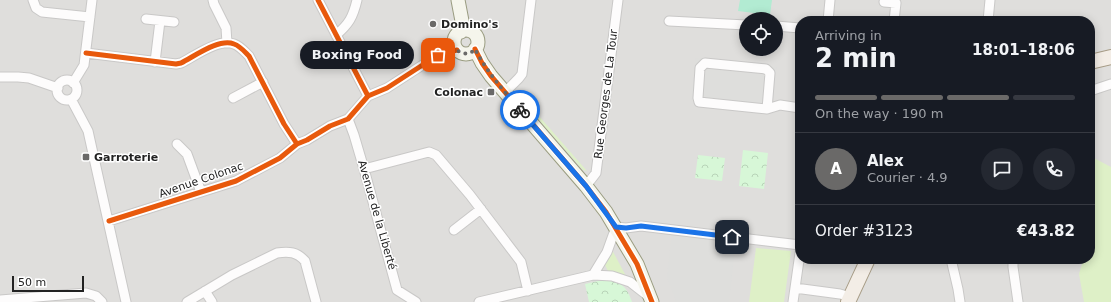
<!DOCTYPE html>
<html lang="en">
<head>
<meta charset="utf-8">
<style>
  body { margin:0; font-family:"DejaVu Sans",sans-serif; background:#242831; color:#f1f3f6; height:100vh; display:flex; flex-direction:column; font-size:15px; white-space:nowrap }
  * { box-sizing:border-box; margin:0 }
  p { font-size:13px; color:#9ea1a6 }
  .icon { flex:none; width:22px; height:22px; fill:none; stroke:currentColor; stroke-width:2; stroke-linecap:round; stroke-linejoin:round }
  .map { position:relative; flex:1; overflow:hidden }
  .drawer { position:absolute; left:795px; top:16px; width:300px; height:248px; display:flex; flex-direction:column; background:#171b24; border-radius:16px; box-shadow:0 2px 10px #0003 }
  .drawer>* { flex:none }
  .tools { position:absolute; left:739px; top:12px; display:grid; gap:8px }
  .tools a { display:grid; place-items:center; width:44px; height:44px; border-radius:50%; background:#171b24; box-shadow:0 2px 10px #0003; font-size:20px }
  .scale { position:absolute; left:12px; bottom:10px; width:72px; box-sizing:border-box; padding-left:4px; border:2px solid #222; border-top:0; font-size:11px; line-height:14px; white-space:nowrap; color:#222; -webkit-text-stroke:3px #fff; paint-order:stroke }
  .pin { position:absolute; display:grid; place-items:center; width:34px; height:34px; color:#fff; margin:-17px; border-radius:8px; box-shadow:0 2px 6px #0006 }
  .courier { position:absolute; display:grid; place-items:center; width:40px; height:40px; margin:-20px; border:3px solid #1a73e8; border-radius:50%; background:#fff; color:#222; box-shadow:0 1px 5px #0007 }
  .bubble { position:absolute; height:28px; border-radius:14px; background:#171b24; box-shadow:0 2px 10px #0003; font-size:13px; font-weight:600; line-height:28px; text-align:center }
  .summary em { font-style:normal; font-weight:600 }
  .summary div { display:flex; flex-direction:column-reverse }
  .summary { display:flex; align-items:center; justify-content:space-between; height:68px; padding:0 20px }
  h1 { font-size:26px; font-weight:600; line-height:30px }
  .bar { display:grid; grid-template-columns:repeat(4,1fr); gap:6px 4px; align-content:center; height:48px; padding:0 20px }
  .bar i { height:5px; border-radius:3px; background:#363941 }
  .bar .selected { background:#6a6968 }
  .bar p { grid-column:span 4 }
  .line { display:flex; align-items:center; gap:10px; padding:0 20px; border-top:1px solid #363941 }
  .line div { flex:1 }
  .round { display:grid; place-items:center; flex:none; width:42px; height:42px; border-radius:21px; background:#242831 }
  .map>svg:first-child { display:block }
</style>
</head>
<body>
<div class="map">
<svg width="1111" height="302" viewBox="0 0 1111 302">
  <defs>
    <pattern id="park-crowns" width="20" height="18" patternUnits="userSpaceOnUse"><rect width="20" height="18" fill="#d7f7d7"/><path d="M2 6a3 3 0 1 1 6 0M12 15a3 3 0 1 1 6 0" fill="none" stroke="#b8d3b8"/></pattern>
  </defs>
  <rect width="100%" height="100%" fill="#f0eeeb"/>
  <path fill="#dfdedc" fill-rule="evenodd" d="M0,0H1111V302H0ZM746,19H776V49H746ZM800,21H1090V259H800Z"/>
  <path fill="#dededc" d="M696,58L777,67L772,109L691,100Z
    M672,232L736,239L729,302H676L667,277Z"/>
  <path fill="#def0c7" d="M517,91L587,171L583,170L517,95Z
    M1090,156L1111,167V302H1084L1079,274L1082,264V259H1090Z
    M611,248L626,276L609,273L604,263Z
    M756,248L791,251L784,302H749Z"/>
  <path fill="url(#park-crowns)" d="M743,150L768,153L764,189L739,186Z
    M698,155L725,158L722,181L695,178Z
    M598,281C617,280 626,283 632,302H589L585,284Z"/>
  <path fill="#b2ebd2" d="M740,0H772L770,15L738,11Z"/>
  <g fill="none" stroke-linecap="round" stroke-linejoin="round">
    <g stroke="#c9c8c7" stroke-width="11">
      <path id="minor" d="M33,0L36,8L42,12L90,17
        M213,0L214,4L226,28L227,43
        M318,0L368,96
        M884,2L896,3L894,21
        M146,19L174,22
        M669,21L746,25
        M828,21L830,0
        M988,21L990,0
        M776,26L800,28
        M336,35C349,24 353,17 357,0
        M86,53L176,64L181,63C195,56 219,38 234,44C240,46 244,51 249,56L284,124L297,144
        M155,62L160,21
        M0,77H18L29,78L58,88
        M57 90a10 10 0 1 1 20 0a10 10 0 1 1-20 0Z
        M73,83L84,65L92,0
        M1090,91L1111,84
        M505,92L519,78L522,74L531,0
        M233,98L263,82
        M71,99L88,131L126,302
        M767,109L770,73L766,69L705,63L700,68L698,98L699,102L767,109L780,105L800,108
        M348,119L354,135L364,169L397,290L416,302
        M177,144L187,154L201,192
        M364,169L429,152L436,155L470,195L521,262L528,291
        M586,186L596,173L618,0
        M109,221L236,181L280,158L297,144L307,140L330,126L348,119L368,96L387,88L438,55L457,50
        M454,230L481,209
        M951,259L958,289L960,302
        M1013,259V267L1018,302
        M593,275L607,252L616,227L626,228L641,226L800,245
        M795,288L840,294L851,297
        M205,291L212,302
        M0,300L86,293L96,296L102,302
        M187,302L232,275L277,253C289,251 297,252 305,261L316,302
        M479,302L593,275L612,276L630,282L648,296
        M793,302L800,253"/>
    </g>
    <g stroke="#9a9c81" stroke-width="15">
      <path id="secondary" d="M458,0L462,21L461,32
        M454 42a12 12 0 1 1 24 0a12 12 0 1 1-24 0Z
        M475,49L482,63L491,76L586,186L606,212L637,264L652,302"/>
    </g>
    <g stroke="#a79c86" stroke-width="16">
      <path id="primary" d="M1090,62L1111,57
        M848,302L868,259"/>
    </g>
    <use href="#minor" stroke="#fdfcfc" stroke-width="9"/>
    <use href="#secondary" stroke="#f5f5ec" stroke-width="13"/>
    <use href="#primary" stroke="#f3ede6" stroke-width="14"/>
    <g stroke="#fff" stroke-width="8">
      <path id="cycleway" d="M318,0L368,96
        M475,49L482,63L491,76L586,186L606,212L637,264L652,302
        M86,53L176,64L181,63C195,56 219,38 234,44C240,46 244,51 249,56L284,124L297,144
        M109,221L236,181L280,158L297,144L307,140L330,126L348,119L368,96L387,88L438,55L457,50"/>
    </g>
    <use href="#cycleway" stroke="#e8590c" stroke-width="5"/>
  </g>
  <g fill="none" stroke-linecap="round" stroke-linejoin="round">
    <path stroke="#6a6968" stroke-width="4" stroke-dasharray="0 7.2" d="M438,55L457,50C463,55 470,55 475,49C487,72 503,90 520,110"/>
    <path stroke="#1a73e8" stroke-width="5" d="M520,110L586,186L616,227L626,228L641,226L732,237"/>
  </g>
  <g fill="#6a6968" stroke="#fff" stroke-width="1.5">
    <circle cx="433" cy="24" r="4"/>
    <rect x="487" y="88" width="8" height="8" rx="2"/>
    <rect x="82" y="153" width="8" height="8" rx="2"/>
  </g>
  <g text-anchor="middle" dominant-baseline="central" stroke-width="3" stroke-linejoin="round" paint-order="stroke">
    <g font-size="11" font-weight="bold" fill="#222" stroke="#fff" text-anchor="start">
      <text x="441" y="24">Domino's</text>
      <text x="483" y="92" text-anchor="end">Colonac</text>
      <text x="94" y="157">Garroterie</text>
    </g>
    <g font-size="11" fill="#222" stroke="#fff">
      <text transform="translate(606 94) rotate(-83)">Rue Georges de La Tour</text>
      <text transform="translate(201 180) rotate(-19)">Avenue Colonac</text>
      <text transform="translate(377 215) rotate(74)">Avenue de la Liberté</text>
    </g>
  </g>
</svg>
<div class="tools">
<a><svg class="icon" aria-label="locate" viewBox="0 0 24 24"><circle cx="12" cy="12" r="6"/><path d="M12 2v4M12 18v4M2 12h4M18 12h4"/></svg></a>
</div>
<div class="scale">50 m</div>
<div class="pin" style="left:438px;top:55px;background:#ea580c"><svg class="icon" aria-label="bag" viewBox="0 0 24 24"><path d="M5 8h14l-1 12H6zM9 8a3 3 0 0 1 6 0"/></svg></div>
<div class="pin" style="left:732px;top:237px;background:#1f2937"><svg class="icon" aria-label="home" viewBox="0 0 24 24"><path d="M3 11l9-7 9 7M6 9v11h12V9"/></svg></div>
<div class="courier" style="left:520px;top:110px"><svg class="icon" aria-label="bike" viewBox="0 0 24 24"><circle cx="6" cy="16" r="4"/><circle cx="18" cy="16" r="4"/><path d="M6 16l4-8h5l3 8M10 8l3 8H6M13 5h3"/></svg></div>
<div class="bubble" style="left:300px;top:41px;width:114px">Boxing Food</div>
<section class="drawer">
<div class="summary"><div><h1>2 min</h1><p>Arriving in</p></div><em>18:01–18:06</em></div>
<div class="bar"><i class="selected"></i><i class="selected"></i><i class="selected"></i><i></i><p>On the way · 190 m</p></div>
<div class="line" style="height:72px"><b class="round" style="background:#6a6968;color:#fff">A</b><div><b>Alex</b><p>Courier · 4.9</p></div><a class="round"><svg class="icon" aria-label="chat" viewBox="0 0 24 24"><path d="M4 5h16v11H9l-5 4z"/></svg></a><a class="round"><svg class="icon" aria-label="phone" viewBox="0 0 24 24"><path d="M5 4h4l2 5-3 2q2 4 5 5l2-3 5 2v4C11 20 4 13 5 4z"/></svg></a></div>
<div class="line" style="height:52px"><div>Order #3123</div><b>€43.82</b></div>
</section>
</div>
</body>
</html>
